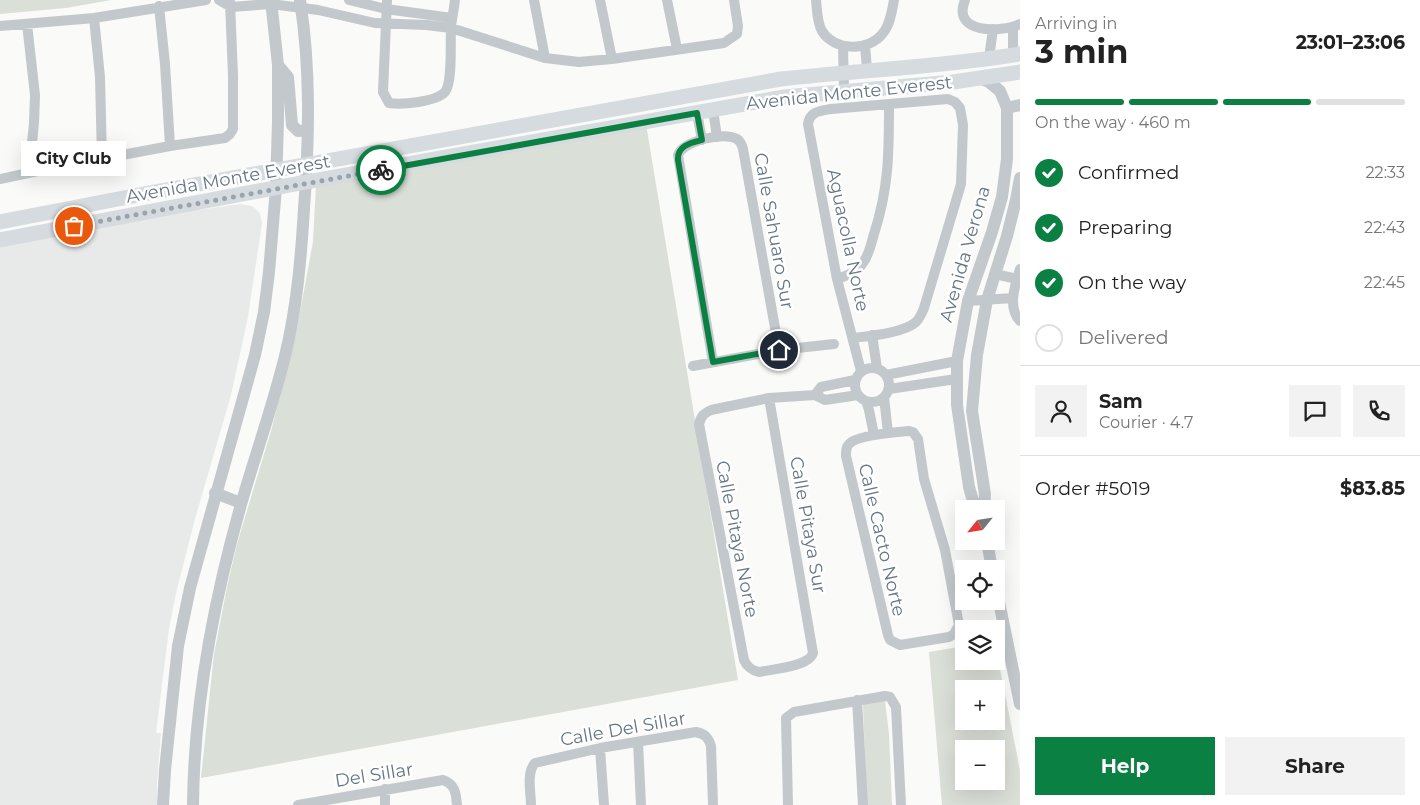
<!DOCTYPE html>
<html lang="en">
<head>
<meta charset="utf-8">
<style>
  body { margin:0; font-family:Montserrat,sans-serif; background:#f2f2f2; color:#222; height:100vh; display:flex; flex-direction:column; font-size:19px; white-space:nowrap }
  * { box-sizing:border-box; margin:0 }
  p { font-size:16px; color:#767676 }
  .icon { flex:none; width:28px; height:28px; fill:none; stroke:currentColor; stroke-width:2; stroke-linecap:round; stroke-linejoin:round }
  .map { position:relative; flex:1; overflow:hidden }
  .drawer { display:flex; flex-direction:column; background:#fff; width:400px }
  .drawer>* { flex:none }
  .needle { width:32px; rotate:240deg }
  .buttons { position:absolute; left:955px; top:500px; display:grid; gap:10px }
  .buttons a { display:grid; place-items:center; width:50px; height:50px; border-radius:0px; background:#fff; box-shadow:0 5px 20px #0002; font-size:25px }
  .pin { position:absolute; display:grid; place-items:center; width:42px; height:42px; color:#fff; margin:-21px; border:2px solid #fff; border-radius:50%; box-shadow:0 1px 5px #0007 }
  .courier { position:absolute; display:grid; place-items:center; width:50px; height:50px; margin:-25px; border:4px solid #0b8043; border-radius:50%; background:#fff; color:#222; box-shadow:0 1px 6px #0007 }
  .bubble { position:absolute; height:35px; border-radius:0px; background:#fff; box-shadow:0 5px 20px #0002; font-size:16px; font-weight:700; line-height:35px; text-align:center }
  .summary em { font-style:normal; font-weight:700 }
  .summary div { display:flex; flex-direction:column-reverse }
  .summary { display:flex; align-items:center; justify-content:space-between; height:85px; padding:0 15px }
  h1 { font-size:32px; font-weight:700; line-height:38px }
  .bar { display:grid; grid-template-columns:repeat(4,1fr); gap:8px 5px; align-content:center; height:60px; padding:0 15px }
  .bar i { height:6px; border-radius:4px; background:#e0e0e0 }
  .bar .active { background:#0b8043 }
  .bar p { grid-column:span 4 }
  .line { display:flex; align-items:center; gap:12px; padding:0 15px; border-top:1px solid #e0e0e0 }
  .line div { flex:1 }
  .round { display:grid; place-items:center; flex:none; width:52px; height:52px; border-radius:0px; background:#f2f2f2 }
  ol { padding:0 15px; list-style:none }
  li { display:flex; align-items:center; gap:15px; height:55px }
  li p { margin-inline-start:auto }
  li .icon { padding:5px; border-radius:50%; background:#0b8043; color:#fff; stroke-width:4 }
  li:last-child { color:#767676 }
  li i { width:28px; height:28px; border:2px solid #e0e0e0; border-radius:50% }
  .cta { display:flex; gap:10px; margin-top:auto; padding:10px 15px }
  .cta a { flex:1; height:58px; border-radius:0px; background:#0b8043; color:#fff; font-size:20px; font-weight:700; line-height:58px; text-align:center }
  .cta a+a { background:#f2f2f2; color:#222 }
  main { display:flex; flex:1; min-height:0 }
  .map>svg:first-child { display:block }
</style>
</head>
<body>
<main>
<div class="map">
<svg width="1020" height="805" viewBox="0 0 1020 805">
  <rect width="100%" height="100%" fill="#fafaf8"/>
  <path fill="#e8e9e9" d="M240,204L252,206L257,210L260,214L262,223L248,317L231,395L195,519L176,593L169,629L156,733H161L157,784V805H0V247L191,211Z"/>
  <path fill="#dadfd7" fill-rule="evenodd" d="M0,0H111L66,8L0,14Z
    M646,124L738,680L201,778L214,654L227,587L237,544L271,431L297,328L313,242L316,185Z
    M964,646V661H996V649L1020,770V805H942L929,652ZM964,689H996V721H964ZM964,749H996V781H964Z
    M879,697L885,701L889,734L892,805H867L863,706L865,700Z"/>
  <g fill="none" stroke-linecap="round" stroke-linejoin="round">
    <path stroke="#c3c8cc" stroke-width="10" d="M219,0L231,7L271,4L318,10L375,23L426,25L451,28L545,58L579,62L612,59L724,43L737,34L738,26L734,0
      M349,0L386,9L452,18
      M387,0L383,92L389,103C401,105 436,102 445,92C453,82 450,41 451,27C452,18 454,9 455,0
      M534,0L545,58
      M600,0L612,59
      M667,0L677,49
      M816,0C817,9 817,23 822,31C834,51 869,52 883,33C890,25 892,11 894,0
      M965,0C951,34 1001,33 1020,24
      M159,6L165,64L170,146
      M94,18L100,77L102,159
      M27,24L35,95L34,123L29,173
      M0,26L94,18L206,0
      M865,45L867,70
      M843,46L844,90
      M1013,56V27
      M989,58L993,29
      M713,110L717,137
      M697,113L702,140
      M85,162L170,146L225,138L230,134L233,129V76L230,2
      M0,179L47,169
      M1020,269C1015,285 1007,308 1020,321
      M995,274L1017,279
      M837,279C847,276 857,272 863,263C869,255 871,244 874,234C889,188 889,152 889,104
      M968,301L1013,298
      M872,335L877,368
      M853,338C869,336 904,333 916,322C920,318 922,313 924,308L961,184L963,125L960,108L955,102L948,99L831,109C820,111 810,111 808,124L837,279L861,371
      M713,362L678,155C683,141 724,131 737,139C740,141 742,145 743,149L779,350
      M693,366L779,350L834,344
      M855 385a17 17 0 1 1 34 0a17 17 0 1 1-34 0Z
      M886,375L957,361
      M889,389L956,379
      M815,395L821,387L855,380
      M884,397L888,433
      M769,398L813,653C809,667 772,669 759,672C751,670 747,667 744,660L699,424C701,416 704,413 711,410L769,398L815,395L825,400L858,395
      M866,401L869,410L874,435
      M909,431L913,432L918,439L924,479L945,550L959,625L954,634L949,637L900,645L890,640L888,635L846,456C846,451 846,447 849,444C857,435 896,432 909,431Z
      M857,700L863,805
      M638,742L641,805
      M600,748L604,805
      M385,789V805
      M298,805L443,780C455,784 456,793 457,805
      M531,805C531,793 526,773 535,763L600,748L696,732C705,734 708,737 711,746L713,805
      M788,805L786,718L794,712L885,696L890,697L896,707L901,805"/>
    <path stroke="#c3c8cc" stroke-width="12" d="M278,65L288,77L292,125L298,131L308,130
      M979,78L989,82L1000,91L1007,108V159L1002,197L992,232L968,301L957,361V405L969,487L973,501L979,509
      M1007,108L1020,105
      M215,493L241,503
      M981,509L984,507L985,494L972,411L977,355L987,300L1007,236L1016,200L1020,178
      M987,541L992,569
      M996,587L1020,704
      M163,805L165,770L178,646L190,588L255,355L264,312L269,272L276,188L278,121V65L271,0
      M193,805C194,703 214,599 242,501C256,453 273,405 285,356C297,307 301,258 304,209C309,139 311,70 300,0"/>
    <path stroke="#d6dbdf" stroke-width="15" d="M0,222L149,193L781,79C861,70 941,67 1020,54
      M0,240L306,182L784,97L953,82L1020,72"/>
  </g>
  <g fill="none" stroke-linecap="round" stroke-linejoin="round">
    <path stroke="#99a4ac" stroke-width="5" stroke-dasharray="0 9" d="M74,226L381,170"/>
    <path stroke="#0b8043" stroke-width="6" d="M381,170L697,113L702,140C690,143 677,146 678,160L713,362L779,350"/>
  </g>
  <g text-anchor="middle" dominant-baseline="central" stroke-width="5" stroke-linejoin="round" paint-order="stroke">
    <g font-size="18" fill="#657683" stroke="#fff">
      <text transform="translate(849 93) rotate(-6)">Avenida Monte Everest</text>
      <text transform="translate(228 179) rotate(-10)">Avenida Monte Everest</text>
      <text transform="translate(774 231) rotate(80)">Calle Sahuaro Sur</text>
      <text transform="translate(848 240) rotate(78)">Aguacolla Norte</text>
      <text transform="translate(965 254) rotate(-74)">Avenida Verona</text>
      <text transform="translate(808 525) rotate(80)">Calle Pitaya Sur</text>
      <text transform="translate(737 539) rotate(79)">Calle Pitaya Norte</text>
      <text transform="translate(882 540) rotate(77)">Calle Cacto Norte</text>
      <text transform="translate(623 729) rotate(-10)">Calle Del Sillar</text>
      <text transform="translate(374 775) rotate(-9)">Del Sillar</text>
    </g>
  </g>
</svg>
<div class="buttons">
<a><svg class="needle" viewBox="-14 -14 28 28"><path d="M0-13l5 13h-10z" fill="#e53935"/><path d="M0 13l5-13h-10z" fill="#767676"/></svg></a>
<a><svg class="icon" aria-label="locate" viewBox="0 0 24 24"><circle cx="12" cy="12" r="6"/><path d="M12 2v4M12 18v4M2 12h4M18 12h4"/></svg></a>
<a><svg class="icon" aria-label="layers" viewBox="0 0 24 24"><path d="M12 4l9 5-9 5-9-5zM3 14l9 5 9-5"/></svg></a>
<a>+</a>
<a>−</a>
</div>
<div class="pin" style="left:74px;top:226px;background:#ea580c"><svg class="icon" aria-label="bag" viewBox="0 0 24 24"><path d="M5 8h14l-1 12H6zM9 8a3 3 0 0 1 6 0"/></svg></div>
<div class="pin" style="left:779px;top:350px;background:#1f2937"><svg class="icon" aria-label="home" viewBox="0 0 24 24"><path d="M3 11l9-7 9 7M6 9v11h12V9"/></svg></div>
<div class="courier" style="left:381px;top:170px"><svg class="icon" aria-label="bike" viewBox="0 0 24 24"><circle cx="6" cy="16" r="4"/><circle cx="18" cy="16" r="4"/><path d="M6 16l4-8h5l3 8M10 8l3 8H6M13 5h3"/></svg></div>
<div class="bubble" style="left:21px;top:141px;width:105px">City Club</div>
</div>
<section class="drawer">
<div class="summary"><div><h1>3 min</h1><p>Arriving in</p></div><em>23:01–23:06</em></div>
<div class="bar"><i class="active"></i><i class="active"></i><i class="active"></i><i></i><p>On the way · 460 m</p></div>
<ol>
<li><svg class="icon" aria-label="check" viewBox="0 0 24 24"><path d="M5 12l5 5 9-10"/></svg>Confirmed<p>22:33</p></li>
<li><svg class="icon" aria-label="check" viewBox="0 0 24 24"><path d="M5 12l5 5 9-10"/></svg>Preparing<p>22:43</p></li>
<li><svg class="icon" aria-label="check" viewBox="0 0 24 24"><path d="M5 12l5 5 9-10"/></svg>On the way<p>22:45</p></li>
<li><i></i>Delivered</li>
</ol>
<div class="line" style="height:90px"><a class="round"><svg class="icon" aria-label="person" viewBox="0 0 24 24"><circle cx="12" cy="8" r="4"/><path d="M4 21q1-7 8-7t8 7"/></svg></a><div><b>Sam</b><p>Courier · 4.7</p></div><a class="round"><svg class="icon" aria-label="chat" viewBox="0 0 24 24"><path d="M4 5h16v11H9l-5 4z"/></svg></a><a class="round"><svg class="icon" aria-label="phone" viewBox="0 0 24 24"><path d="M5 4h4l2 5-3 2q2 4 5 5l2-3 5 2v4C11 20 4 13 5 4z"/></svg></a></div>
<div class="line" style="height:65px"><div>Order #5019</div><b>$83.85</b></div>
<div class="cta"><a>Help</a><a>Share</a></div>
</section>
</main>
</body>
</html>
